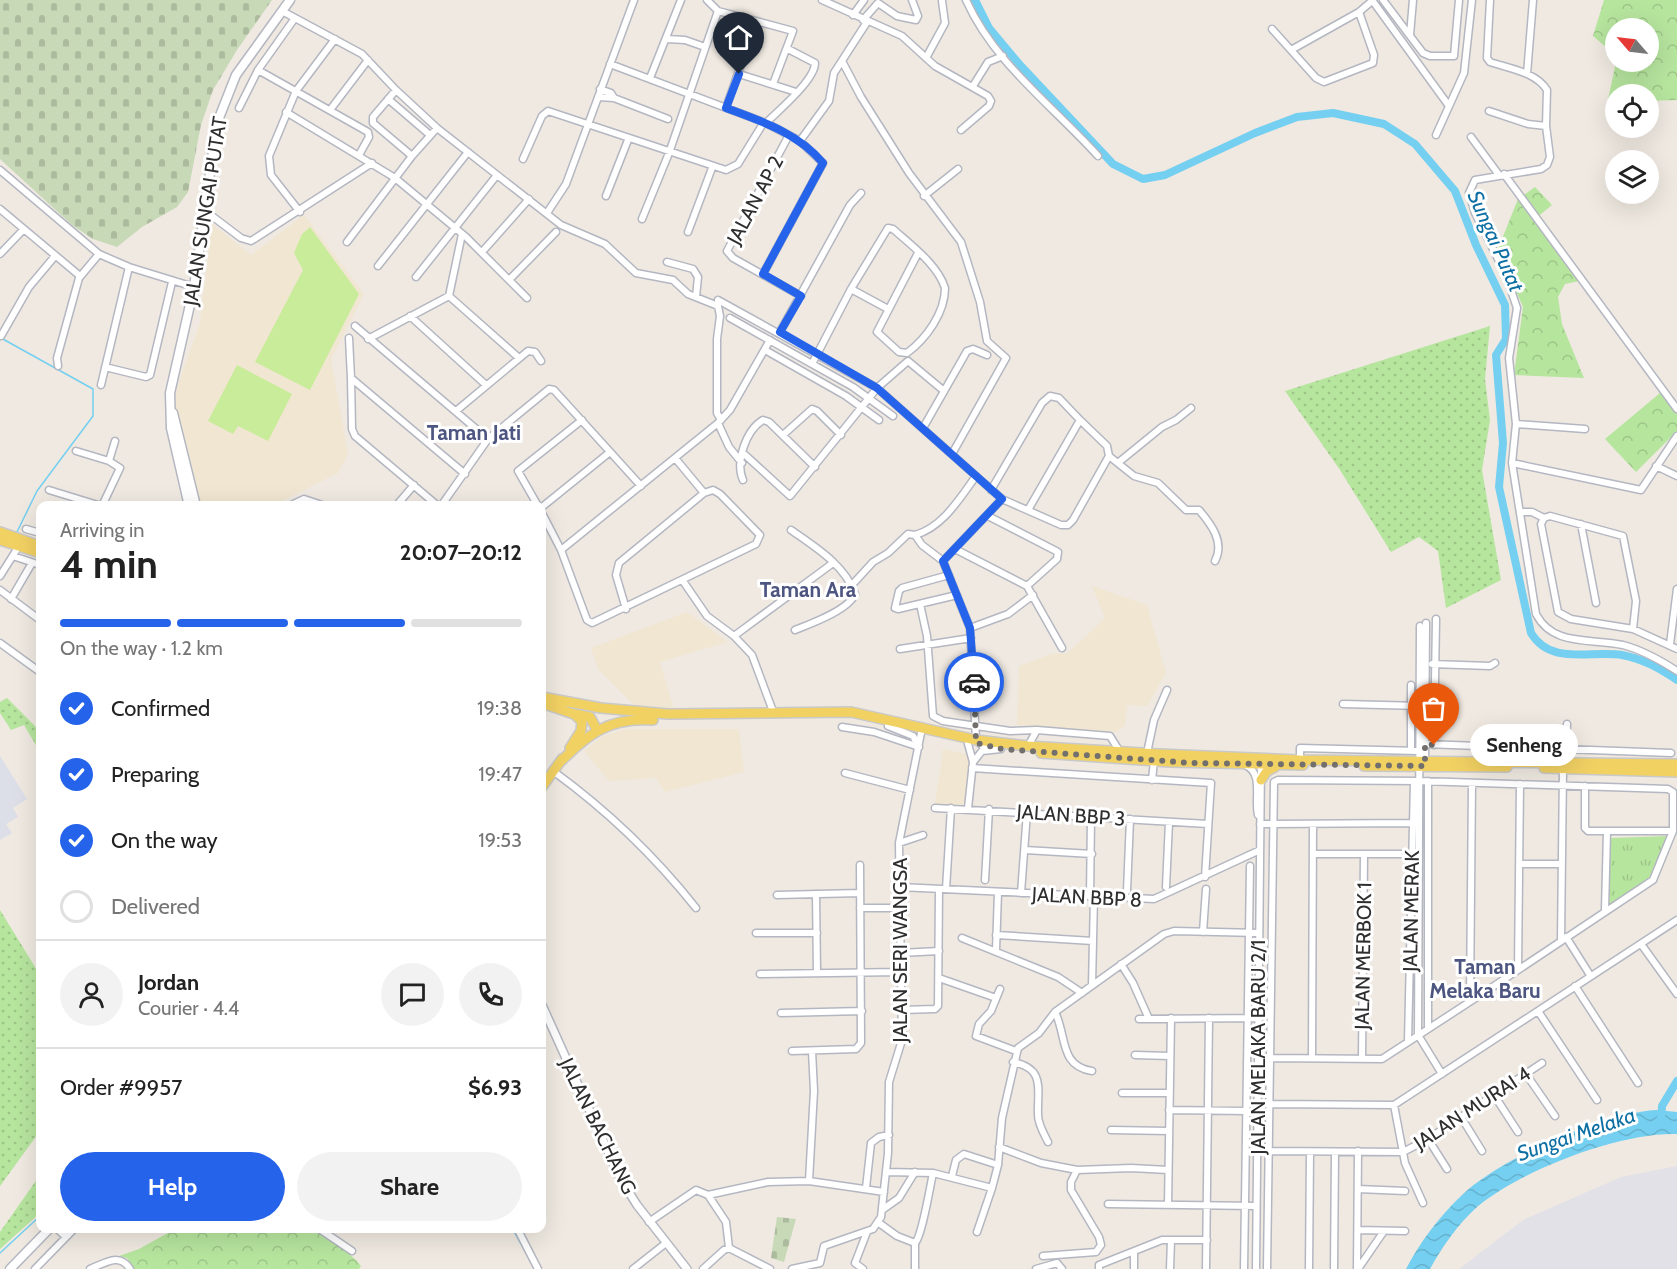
<!DOCTYPE html>
<html lang="en">
<head>
<meta charset="utf-8">
<style>
  body { margin:0; font-family:Cabin,sans-serif; background:#f2f2f2; color:#222; height:100vh; display:flex; flex-direction:column; font-size:22px; white-space:nowrap }
  * { box-sizing:border-box; margin:0 }
  p { font-size:20px; color:#767676 }
  .icon { flex:none; width:33px; height:33px; fill:none; stroke:currentColor; stroke-width:2; stroke-linecap:round; stroke-linejoin:round }
  .map { position:relative; flex:1; overflow:hidden }
  .drawer { position:absolute; left:36px; top:501px; width:510px; height:732px; display:flex; flex-direction:column; background:#fff; border-radius:12px; box-shadow:0 6px 24px #0002 }
  .drawer>* { flex:none }
  .needle { width:39px; rotate:298deg }
  .fabs { position:absolute; left:1605px; top:18px; display:grid; gap:12px }
  .fabs a { display:grid; place-items:center; width:54px; height:54px; border-radius:50%; background:#fff; box-shadow:0 6px 24px #0002; font-size:30px }
  .pin { position:absolute; display:grid; place-items:center; width:51px; height:51px; color:#fff; margin:-62px -26px; border-radius:50% 50% 50% 0; rotate:-45deg; box-shadow:0 0 6px #0007 }
  .pin .icon { rotate:45deg }
  .courier { position:absolute; display:grid; place-items:center; width:60px; height:60px; margin:-30px; border:4px solid #2563eb; border-radius:50%; background:#fff; color:#222; box-shadow:0 2px 8px #0007 }
  .bubble { position:absolute; height:42px; border-radius:21px; background:#fff; box-shadow:0 6px 24px #0002; font-size:20px; font-weight:800; line-height:42px; text-align:center }
  .head em { font-style:normal; font-weight:800 }
  .head div { display:flex; flex-direction:column-reverse }
  .head { display:flex; align-items:center; justify-content:space-between; height:102px; padding:0 24px }
  h1 { font-size:39px; font-weight:800; line-height:45px }
  .bar { display:grid; grid-template-columns:repeat(4,1fr); gap:9px 6px; align-content:center; height:72px; padding:0 24px }
  .bar i { height:8px; border-radius:4px; background:#e0e0e0 }
  .bar .on { background:#2563eb }
  .bar p { grid-column:span 4 }
  .line { display:flex; align-items:center; gap:15px; padding:0 24px; border-top:2px solid #e0e0e0 }
  .line div { flex:1 }
  .round { display:grid; place-items:center; flex:none; width:63px; height:63px; border-radius:32px; background:#f2f2f2 }
  ol { padding:0 24px; list-style:none }
  li { display:flex; align-items:center; gap:18px; height:66px }
  li p { margin-inline-start:auto }
  li .icon { padding:6px; border-radius:50%; background:#2563eb; color:#fff; stroke-width:4 }
  li:last-child { color:#767676 }
  li i { width:33px; height:33px; border:3px solid #e0e0e0; border-radius:50% }
  .button { display:flex; gap:12px; margin-top:auto; padding:12px 24px }
  .button a { flex:1; height:69px; border-radius:36px; background:#2563eb; color:#fff; font-size:24px; font-weight:800; line-height:69px; text-align:center }
  .button a+a { background:#f2f2f2; color:#222 }
  .map>svg:first-child { display:block }
</style>
</head>
<body>
<div class="map">
<svg width="1677" height="1269" viewBox="0 0 1677 1269">
  <defs>
    <pattern id="grass-dots" width="8" height="8" patternUnits="userSpaceOnUse" patternTransform="scale(1.5)"><rect width="8" height="8" fill="#b6e59e"/><path d="M2 2h.1M6 6h.1" fill="none" stroke="#9dc588" stroke-width="1.8" stroke-linecap="round"/></pattern>
    <pattern id="forest-crowns" width="20" height="18" patternUnits="userSpaceOnUse" patternTransform="scale(1.5)"><rect width="20" height="18" fill="#b6e59e"/><path d="M2 6a3 3 0 1 1 6 0M12 15a3 3 0 1 1 6 0" fill="none" stroke="#9dc588"/></pattern>
    <pattern id="cemetery-stones" width="16" height="16" patternUnits="userSpaceOnUse" patternTransform="scale(1.5)"><rect width="16" height="16" fill="#c8d9b8"/><path d="M2 7V4a2 2 0 0 1 4 0v3zM10 15v-3a2 2 0 0 1 4 0v3z" fill="#acbb9e"/></pattern>
    <pattern id="park-tufts" width="24" height="20" patternUnits="userSpaceOnUse" patternTransform="scale(1.5)"><rect width="24" height="20" fill="#b6e59e"/><path d="M3 7l-1-3M5 7V3M7 7l1-3M15 17l-1-3M17 17v-4M19 17l1-3" fill="none" stroke="#9dc588"/></pattern>
    <pattern id="water-waves" width="16" height="10" patternUnits="userSpaceOnUse" patternTransform="scale(1.5)"><rect width="16" height="10" fill="#75cff0"/><path d="M0 5q4-4 8 0t8 0" fill="none" stroke="#66b2ce"/></pattern>
  </defs>
  <rect width="100%" height="100%" fill="#efe9e1"/>
  <path fill="#e3e1e8" d="M1677,1166V1269H1459L1523,1220L1621,1177Z"/>
  <path fill="#f0e6d1" d="M304,215L364,294L331,359L348,454L338,473L274,505H200L175,408L177,387L200,323L212,224L251,255Z
    M1092,586L1147,605L1166,673L1147,706L1127,705L1125,725L1117,732L1017,725L1019,666L1052,654L1068,653L1105,618Z
    M687,612L728,642L660,662L675,713L638,709L598,669L591,648Z
    M625,729H739L744,772L665,792L656,778L609,781L584,751L603,736Z
    M943,749L966,754L970,758L967,801L961,806L935,804Z"/>
  <path fill="#dcdee8" d="M0,756L27,799L13,808L18,817L6,824L12,833L0,840Z"/>
  <path fill="url(#grass-dots)" d="M1490,326L1485,379L1490,420L1482,470L1501,580L1446,608L1438,551L1419,537L1391,552L1340,470L1285,391Z
    M7,698L40,731V752L24,725L11,730L0,713V702Z
    M0,910L40,975V1131L0,1186Z
    M40,1175V1213L0,1249V1232Z"/>
  <path fill="url(#forest-crowns)" d="M1604,0H1677V100L1649,101L1648,94H1616L1615,104H1607L1616,62H1648V28H1616L1615,55L1593,36Z
    M1535,187L1552,205L1536,218L1584,280L1565,284L1558,297L1562,324L1584,378L1514,375L1523,307L1498,249L1518,199Z
    M1660,393L1677,407V431L1636,472L1605,439Z
    M313,1228C329,1241 349,1250 361,1266L359,1269H134L127,1258L119,1256L139,1249L175,1229Z"/>
  <path fill="url(#cemetery-stones)" d="M0,0H272L237,50L213,90L201,125L188,192L177,207L142,227L117,247L93,239L72,225L0,159Z
    M777,1217L796,1219L784,1262L771,1258Z"/>
  <path fill="url(#park-tufts)" d="M1668,836L1650,881L1608,906L1611,838Z"/>
  <path fill="#c9ec9a" d="M310,227L359,294L310,390L255,362L303,270L294,253L302,234Z
    M237,365L292,394L268,441L238,426L233,434L208,421Z"/>
  <path fill="url(#water-waves)" d="M1656,1110L1677,1112V1134C1620,1132 1521,1170 1477,1207C1458,1224 1442,1247 1430,1269H1406C1420,1242 1439,1217 1461,1196C1498,1159 1604,1113 1656,1110Z"/>
  <g fill="none" stroke-linecap="round" stroke-linejoin="round">
    <path stroke="#75cff0" stroke-width="1.5" d="M1,338L93,389V416L37,491L16,534
      M512,1228L535,1269
      M0,1253L40,1216"/>
    <path stroke="#75cff0" stroke-width="8" d="M975,0L989,28L1020,65L1113,164L1143,179L1165,175L1255,133L1297,117L1333,113L1384,124L1415,144L1455,191L1476,245L1505,305L1506,339L1496,355L1503,443L1499,487L1531,633C1551,666 1590,650 1622,655C1643,659 1659,668 1677,680
      M1661,1121L1662,1106L1677,1081"/>
    <g stroke="#b4b7c1" stroke-width="9">
      <path id="minor" d="M707,0L718,11L756,21
        M822,0L902,36L935,66L988,96L991,101L989,106L961,130
        M966,0C994,63 1053,106 1098,156
        M1372,0L1449,106
        M1383,0L1423,53L1430,56H1454L1459,0
        M1490,0L1487,58L1490,62C1508,68 1536,72 1547,90L1546,126L1550,157L1547,165L1541,169L1475,180L1469,193L1475,213L1506,275L1517,308L1509,358L1516,424L1512,463L1536,614C1553,647 1591,638 1623,645C1642,650 1660,660 1677,671
        M282,11L362,54L396,90L437,128L561,225L605,244L636,273L673,280L688,294L718,306L720,316L717,339V413L721,420
        M853,15L864,0
        M863,20L878,3L897,16L916,20L918,16L912,0
        M1272,29L1316,78L1324,82L1373,63L1374,55L1359,12
        M1410,35L1413,0
        M667,39L685,40L705,47
        M1291,50L1359,12L1372,1
        M926,58L945,23L942,1
        M842,61L861,97L909,173L961,242L980,302L987,341L1006,358L952,454
        M610,64L766,123L800,141L823,163L763,274
        M258,70L368,132L369,137L359,155
        M739,74L796,92
        M1527,74L1533,0
        M650,78L681,0
        M973,86L988,62L1003,56
        M600,89L611,93L614,98L668,119
        M396,90L373,117V123L412,156
        M598,97L614,98
        M388,99L430,135
        M239,108L258,70L295,18
        M726,108L756,21L793,31L773,84
        M330,110L368,60
        M1489,111L1528,124L1546,126
        M286,112L395,178L466,237L527,298
        M766,123C779,110 815,80 815,63L788,49
        M789,135L727,251L733,258L801,296
        M1436,135L1464,73L1472,0
        M1471,137L1499,175
        M800,141L829,101L834,73L867,22
        M523,159L542,116L548,111L726,170L738,164L764,122
        M0,170L99,254L129,267L194,287
        M1504,174L1677,409
        M606,196L628,140
        M924,196L958,169
        M0,209L80,276
        M204,210L241,238L251,241L372,163
        M300,212L271,175L269,156L296,91L335,39
        M547,213L566,184L634,0
        M642,219L669,153L718,11
        M688,232L712,168
        M347,242L412,156L437,128
        M482,252L529,199
        M0,254L23,230
        M667,262L693,269L698,277L696,297
        M378,266L468,152
        M416,277L497,175
        M509,280L556,232
        M851,289L888,309
        M449,296L462,234
        M718,300L877,388L1002,499L1061,525H1068L1073,520L1109,456L1107,446L1080,420
        M410,316L486,385
        M730,318L853,387L893,416
        M355,326L488,439
        M780,332L850,205L861,193
        M1,336L29,287L55,256
        M349,338L351,378
        M368,339L449,296L519,358
        M765,350L846,396L879,420
        M812,364L851,289L888,228L893,229C910,244 938,265 945,288C945,313 926,339 907,353L899,352L877,332L918,253
        M58,366L57,358L79,278L99,254
        M105,367L146,377L150,375L172,282
        M101,385L129,267
        M456,411L528,351L535,352L541,361
        M718,423L729,447L742,463
        M1516,424L1585,429
        M923,428L967,351L973,349L987,355
        M783,435L812,409L817,411L841,435
        M76,451L109,461L120,468L102,506
        M743,453L790,496L877,388L908,361L944,391
        M1109,456L1134,476L1158,483L1186,510H1199C1211,524 1225,542 1215,561
        M675,458L704,493
        M109,461L115,441
        M1119,462L1162,427L1176,420L1191,408
        M1512,463L1641,490L1677,436
        M1656,466L1677,476
        M743,480C735,462 746,430 763,420L769,422L815,467
        M49,490L101,506
        M991,490L1042,403L1050,396L1059,398L1080,420L1028,510
        M289,506L304,499L325,506
        M396,506L414,485
        M438,506L355,436L352,429L351,378L465,474
        M441,506L488,439L549,389L554,390L641,486
        M538,506L518,471L582,420
        M542,507L610,452
        M1521,512H1532L1544,518
        M542,513L561,550L587,620L592,623L756,544L760,535L720,494L713,490L704,493L619,563L616,575L626,609
        M988,516L1058,552L1057,559L1027,586
        M1544,518L1541,524L1558,612L1571,619L1633,629L1677,649
        M1544,518L1550,516L1623,536L1636,601L1633,629
        M1581,524L1596,603
        M26,529L40,533
        M791,530C815,547 845,565 855,594C849,610 810,624 795,630
        M915,535C943,527 960,498 976,476
        M955,549L1027,586L1062,648
        M561,550L718,423L730,410L770,340
        M13,556L40,565
        M949,575L902,588L899,591L895,608L898,609L957,595
        M0,576L19,546
        M683,581L707,616L734,636L752,655L774,714
        M851,586L873,562L888,553L908,534L915,535L922,545L943,561
        M0,590L40,620
        M11,599L32,563
        M920,604L927,636L933,716L943,721L1010,731L1037,730
        M1420,626L1418,1035L1442,1074
        M970,628L1008,614L1033,595
        M734,636L833,563
        M0,643L40,672
        M1670,644L1677,589
        M900,649L971,638
        M1432,664L1490,666L1495,663
        M1411,685V750
        M1343,704L1421,706
        M888,726L913,736L919,747
        M842,727L874,732L919,747
        M1425,744L1671,753
        M1434,745L1436,619
        M1028,746L1037,730L1110,736L1120,752
        M984,747L976,740L970,628L943,561L1002,499
        M1147,753L1154,720L1167,690
        M1300,760V748L1418,751
        M974,761L982,751L1001,749
        M1566,762L1567,724
        M1425,764L1426,623
        M1245,765C1264,773 1254,798 1258,815
        M972,768L1211,783L1205,877
        M553,771C608,811 654,855 696,908
        M845,773L910,790
        M1152,780L1154,761
        M1585,786V828L1588,831H1673
        M935,808L1208,824
        M968,808L973,762L968,744
        M1260,824L1413,823
        M899,843L923,835
        M1025,850L1092,854
        M1313,854H1416
        M1519,864H1562
        M985,880L989,809
        M899,887L1154,899L1260,850
        M1166,887L1169,822
        M946,889L951,808
        M1127,891L1130,819
        M1021,893L1027,812
        M816,894L817,973
        M777,895L860,893
        M1090,897L1091,817
        M860,908H899
        M1605,910L1607,831
        M1203,932L1206,889
        M756,933H817
        M996,935L1093,941
        M1566,937L1590,975
        M962,938L1058,977L1082,993
        M1561,940L1563,769
        M1641,944L1677,994
        M996,950L998,892
        M900,953L939,951
        M1121,964L1133,983L1149,1019
        M1518,969L1520,784
        M760,974L900,972
        M939,978L996,998
        M1092,985L1094,897
        M1575,986L1638,1083
        M1000,989L991,1011L979,1024L976,1036L1016,1051
        M1470,1001L1472,783
        M901,1010L935,1009L938,1006L939,889
        M1538,1011L1597,1100
        M1055,1012C1067,1036 1059,1066 1092,1071
        M781,1013L862,1011
        M1139,1019L1260,1018
        M1428,1028V781
        M1408,1041L1414,781
        M792,1051L856,1049L861,1043L860,865
        M1135,1055L1170,1056
        M1312,1058L1313,824
        M1362,1058L1364,854
        M1013,1062C1046,1069 1037,1089 1038,1115C1038,1124 1044,1134 1048,1142
        M1526,1074L1555,1116
        M1122,1093H1169
        M1494,1095L1518,1132
        M1265,1104L1394,1105L1677,920
        M1394,1105L1405,1163L1423,1203
        M1169,1110L1247,1111
        M1461,1117L1482,1151
        M1111,1130L1169,1131
        M1428,1139L1447,1169
        M999,1147L1041,1163L1077,1170L1131,1168L1168,1170
        M1269,1151L1403,1152L1428,1139L1542,1063
        M887,1172L933,1173L992,1188L998,1165L1002,1118L1018,1048L1039,1033L1055,1012L1164,934L1174,931L1259,933
        M952,1176L956,1160L964,1154L998,1165
        M809,1181L814,1091L812,1051
        M866,1188L871,1143L879,1137L889,1135
        M1358,1189L1405,1191
        M708,1195L726,1222L729,1248
        M1108,1204L1256,1206
        M1168,1205L1171,1018
        M882,1210L899,1198L915,1172
        M649,1222L696,1190L708,1195L768,1182L809,1181L884,1192
        M879,1223L897,1236L915,1243V1269
        M56,1228L66,1237
        M318,1228L352,1251
        M517,1228L538,1269
        M1358,1230L1405,1231
        M977,1232L992,1188
        M915,1243C922,1236 930,1187 933,1173
        M1043,1256L1096,1252L1101,1245L1099,1237L1071,1190V1182L1077,1170
        M35,1269L75,1228
        M90,1269C105,1263 120,1252 130,1269
        M633,1269L666,1243
        M703,1269L724,1250L729,1248L770,1269
        M792,1269L820,1263L824,1246L873,1229L881,1217L888,1153L889,1082L902,1040L899,843L922,728
        M863,1269L855,1263L867,1232
        M1036,1269L1057,1263L1062,1269
        M1099,1269V1265L1162,1240H1207
        M1134,1269V1252
        M1170,1269L1171,1240
        M1206,1269L1209,1018
        M1244,1269L1250,866
        M1256,1269L1261,761
        M1267,1269L1274,782L1278,780L1421,781L1668,789L1673,792V831L1653,880L1494,986L1382,1059L1269,1058
        M1309,1269L1310,1152
        M1334,1269L1335,1152
        M1357,1269L1358,1151
        M1358,1269L1384,1231"/>
    </g>
    <g stroke="#b4b7c1" stroke-width="10">
      <path id="tertiary" d="M542,1005L620,1178L637,1205L687,1269"/>
    </g>
    <g stroke="#b4b7c1" stroke-width="11">
      <path id="secondary" d="M173,413L196,506
        M189,506L171,428L170,393L194,287L217,123L236,75L290,0
        M10,1269L50,1228"/>
    </g>
    <g stroke="#c9c9c9" stroke-width="12">
      <path id="primary" d="M0,532L40,546
        M0,540L40,553
        M542,697L601,708L668,714L851,712L976,740L1028,746L1159,754L1300,760L1677,764
        M542,703L574,714L582,721L581,731L570,748
        M575,714L590,717L597,730
        M1041,753L1170,762L1303,765
        M559,763C589,734 608,717 653,720
        M1364,766L1507,767
        M1544,768L1677,772
        M1261,780L1267,771L1275,767
        M542,787L562,759"/>
    </g>
    <use href="#minor" stroke="#fff" stroke-width="6"/>
    <use href="#tertiary" stroke="#fff" stroke-width="7"/>
    <use href="#secondary" stroke="#fff" stroke-width="8"/>
    <use href="#primary" stroke="#f2d163" stroke-width="9"/>
  </g>
  <g fill="none" stroke-linecap="round" stroke-linejoin="round">
    <path stroke="#726f6d" stroke-width="6" stroke-dasharray="0 10.8" d="M974,682L976,743L1002,749L1192,763L1425,766V744L1434,745"/>
    <path stroke="#2563eb" stroke-width="8" d="M739,74L726,108C761,121 798,133 823,163L763,274L801,296L780,332L877,388L1002,499L943,561L970,628L974,682"/>
  </g>
  <g text-anchor="middle" dominant-baseline="central" stroke-width="6" stroke-linejoin="round" paint-order="stroke">
    <g font-size="20" fill="#2e2e2e" stroke="#fff">
      <text transform="translate(755 200) rotate(-62)">JALAN AP 2</text>
      <text transform="translate(205 211) rotate(-81)">JALAN SUNGAI PUTAT</text>
      <text transform="translate(1071 815) rotate(4)">JALAN BBP 3</text>
      <text transform="translate(1087 897) rotate(3)">JALAN BBP 8</text>
      <text transform="translate(1411 911) rotate(-89)">JALAN MERAK</text>
      <text transform="translate(900 950) rotate(-90)">JALAN SERI WANGSA</text>
      <text transform="translate(1363 956) rotate(-89)">JALAN MERBOK 1</text>
      <text transform="translate(1258 1047) rotate(-90)">JALAN MELAKA BARU 2/1</text>
      <text transform="translate(1472 1108) rotate(-33)">JALAN MURAI 4</text>
      <text transform="translate(598 1126) rotate(64)">JALAN BACHANG</text>
    </g>
    <g font-size="21" font-style="italic" fill="#0d6fa3" stroke="#fff">
      <text transform="translate(1496 241) rotate(66)">Sungai Putat</text>
      <text transform="translate(1576 1134) rotate(-19)">Sungai Melaka</text>
    </g>
    <g font-size="21" font-weight="bold" fill="#4d5680" stroke="#fff">
      <text x="474" y="432">Taman Jati</text>
      <text x="808" y="589">Taman Ara</text>
      <text x="1485" y="966">Taman<tspan x="1485" dy="24">Melaka Baru</tspan></text>
    </g>
  </g>
</svg>
<div class="fabs">
<a><svg class="needle" viewBox="-14 -14 28 28"><path d="M0-13l5 13h-10z" fill="#e53935"/><path d="M0 13l5-13h-10z" fill="#767676"/></svg></a>
<a><svg class="icon" aria-label="locate" viewBox="0 0 24 24"><circle cx="12" cy="12" r="6"/><path d="M12 2v4M12 18v4M2 12h4M18 12h4"/></svg></a>
<a><svg class="icon" aria-label="layers" viewBox="0 0 24 24"><path d="M12 4l9 5-9 5-9-5zM3 14l9 5 9-5"/></svg></a>
</div>
<div class="pin" style="left:1434px;top:745px;background:#ea580c"><svg class="icon" aria-label="bag" viewBox="0 0 24 24"><path d="M5 8h14l-1 12H6zM9 8a3 3 0 0 1 6 0"/></svg></div>
<div class="pin" style="left:739px;top:74px;background:#1f2937"><svg class="icon" aria-label="home" viewBox="0 0 24 24"><path d="M3 11l9-7 9 7M6 9v11h12V9"/></svg></div>
<div class="courier" style="left:974px;top:682px"><svg class="icon" aria-label="car" viewBox="0 0 24 24"><path d="M5 17H2v-5l4-1 3-4h7l3 4 3 1v5h-3M9 17h6M6 11h13"/><circle cx="7" cy="17" r="2"/><circle cx="17" cy="17" r="2"/></svg></div>
<div class="bubble" style="left:1470px;top:724px;width:108px">Senheng</div>
<section class="drawer">
<div class="head"><div><h1>4 min</h1><p>Arriving in</p></div><em>20:07–20:12</em></div>
<div class="bar"><i class="on"></i><i class="on"></i><i class="on"></i><i></i><p>On the way · 1.2 km</p></div>
<ol>
<li><svg class="icon" aria-label="check" viewBox="0 0 24 24"><path d="M5 12l5 5 9-10"/></svg>Confirmed<p>19:38</p></li>
<li><svg class="icon" aria-label="check" viewBox="0 0 24 24"><path d="M5 12l5 5 9-10"/></svg>Preparing<p>19:47</p></li>
<li><svg class="icon" aria-label="check" viewBox="0 0 24 24"><path d="M5 12l5 5 9-10"/></svg>On the way<p>19:53</p></li>
<li><i></i>Delivered</li>
</ol>
<div class="line" style="height:108px"><a class="round"><svg class="icon" aria-label="person" viewBox="0 0 24 24"><circle cx="12" cy="8" r="4"/><path d="M4 21q1-7 8-7t8 7"/></svg></a><div><b>Jordan</b><p>Courier · 4.4</p></div><a class="round"><svg class="icon" aria-label="chat" viewBox="0 0 24 24"><path d="M4 5h16v11H9l-5 4z"/></svg></a><a class="round"><svg class="icon" aria-label="phone" viewBox="0 0 24 24"><path d="M5 4h4l2 5-3 2q2 4 5 5l2-3 5 2v4C11 20 4 13 5 4z"/></svg></a></div>
<div class="line" style="height:78px"><div>Order #9957</div><b>$6.93</b></div>
<div class="button"><a>Help</a><a>Share</a></div>
</section>
</div>
</body>
</html>
